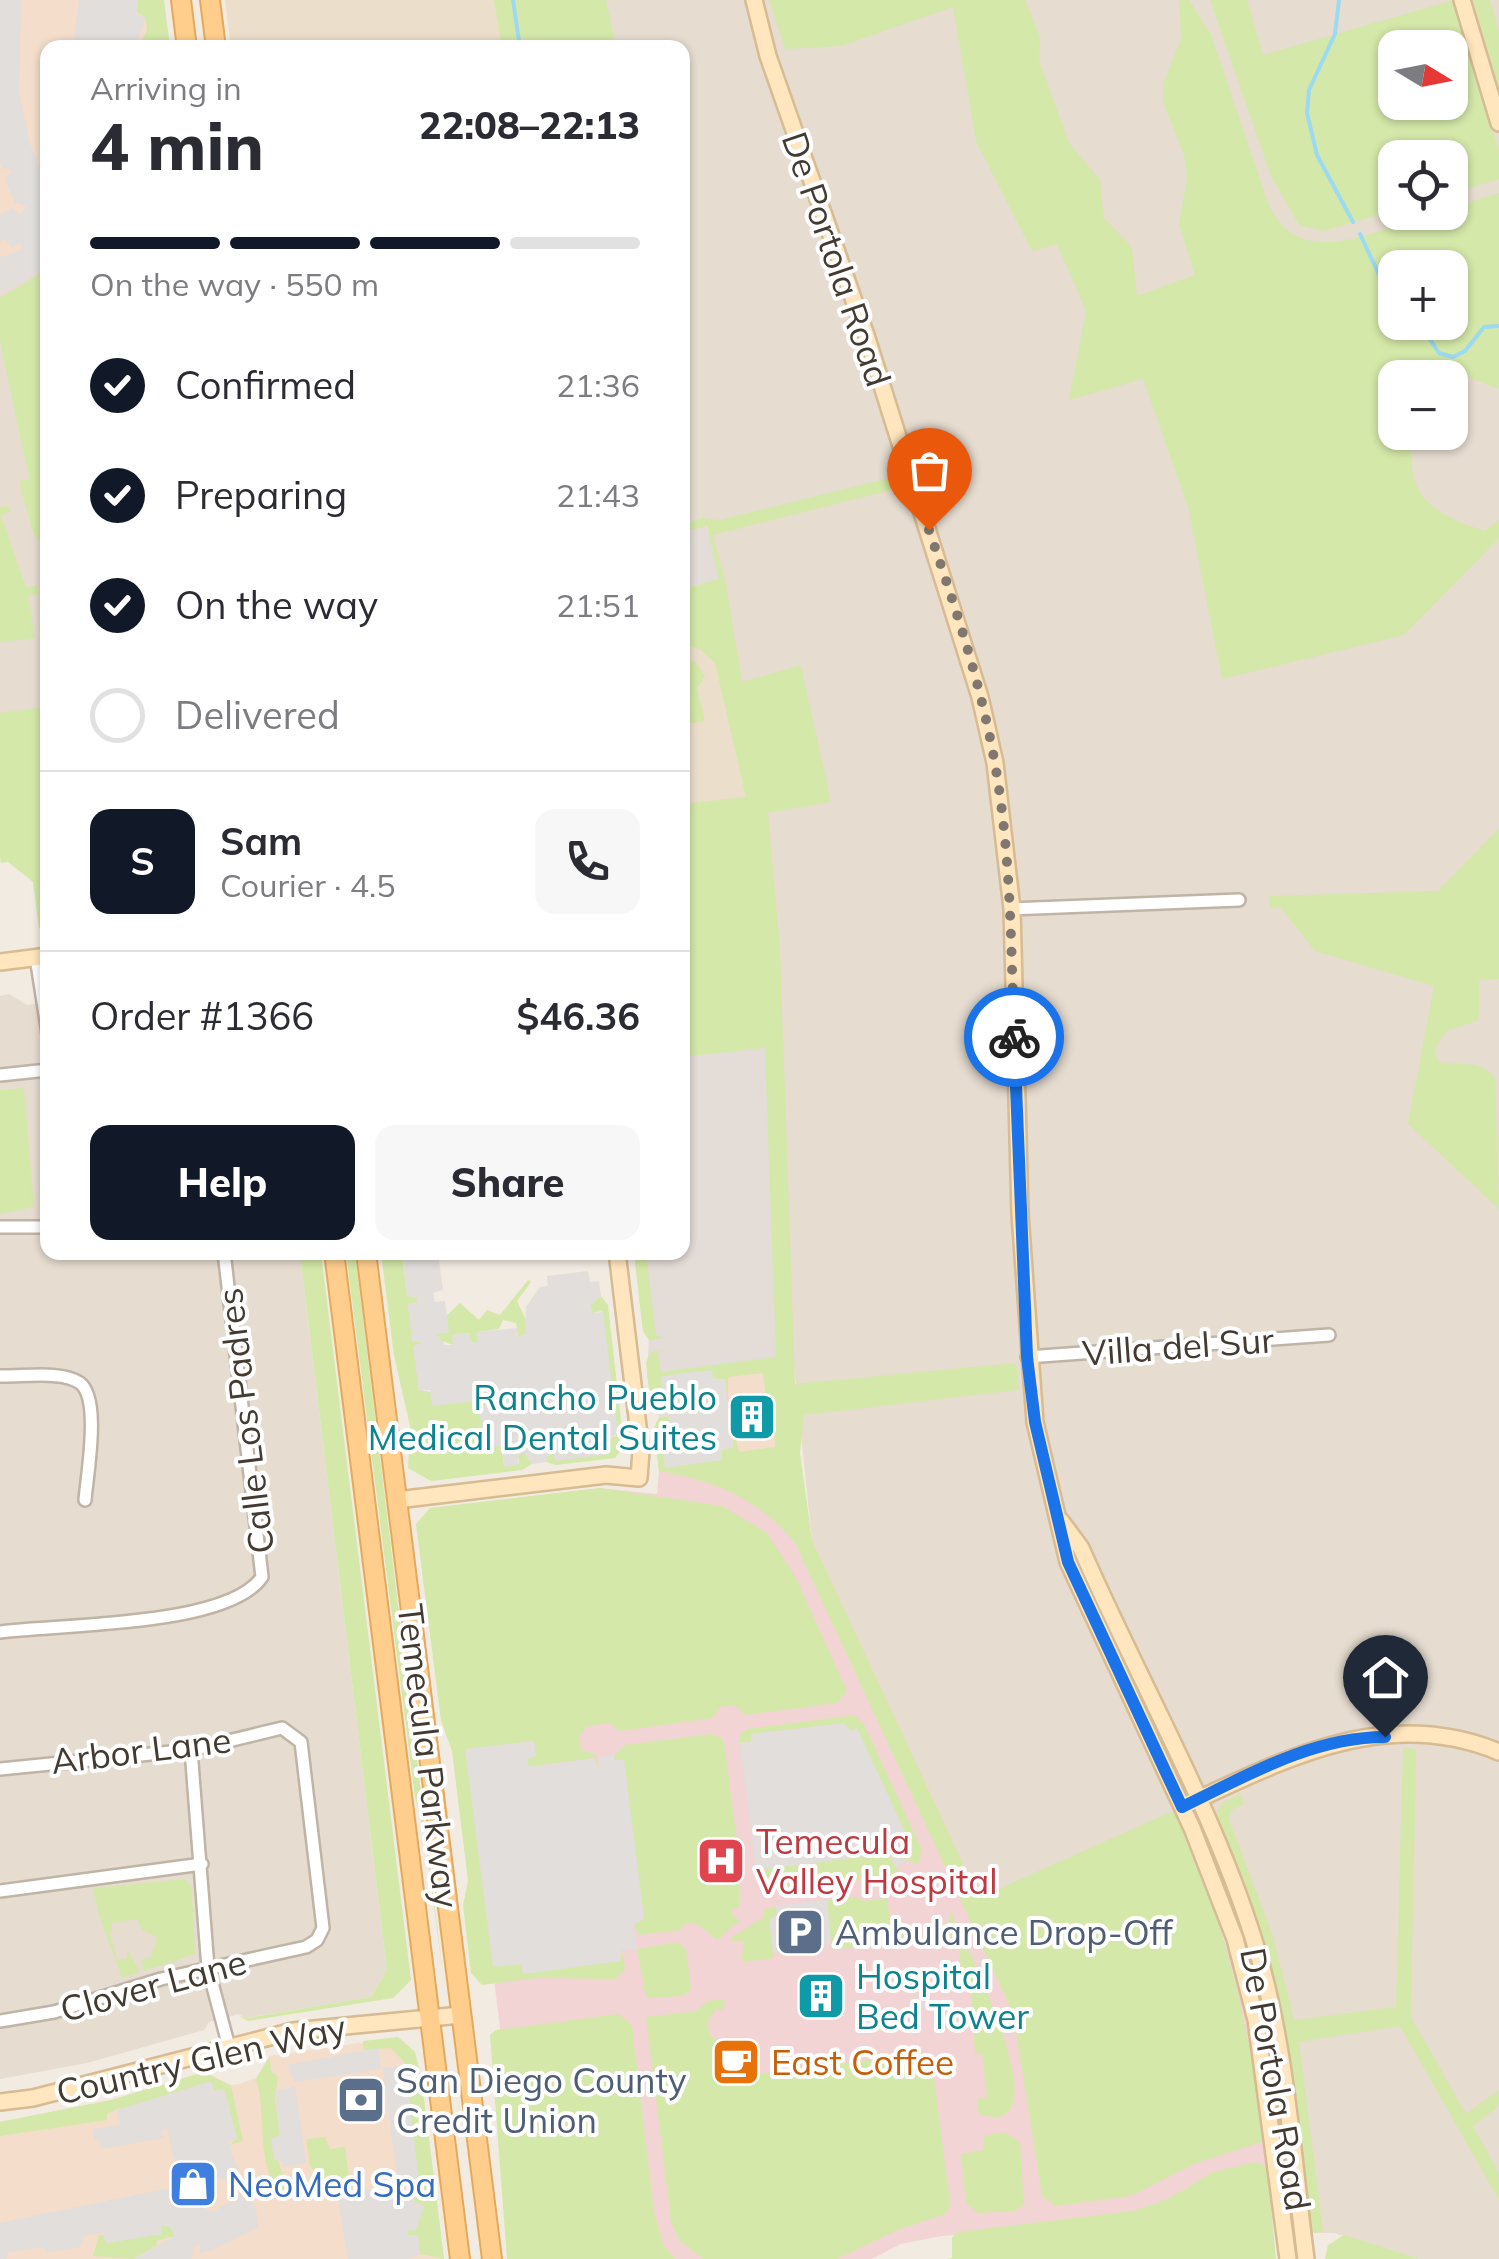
<!DOCTYPE html>
<html lang="en">
<head>
<meta charset="utf-8">
<style>
  body { margin:0; font-family:Mulish,sans-serif; background:#f7f7f7; color:#2b2b33; height:100vh; display:flex; flex-direction:column; font-size:38px; white-space:nowrap }
  * { box-sizing:border-box; margin:0 }
  p { font-size:32px; color:#7c7c81 }
  .icon { flex:none; width:55px; height:55px; fill:none; stroke:currentColor; stroke-width:2; stroke-linecap:round; stroke-linejoin:round }
  .map { position:relative; flex:1; overflow:hidden }
  .drawer { position:absolute; left:40px; top:40px; width:650px; height:1220px; display:flex; flex-direction:column; background:#fff; border-radius:20px; box-shadow:0 2px 8px #0004 }
  .drawer>* { flex:none }
  .needle { width:65px; rotate:100deg }
  .tools { position:absolute; left:1378px; top:30px; display:grid; gap:20px }
  .tools a { display:grid; place-items:center; width:90px; height:90px; border-radius:20px; background:#fff; box-shadow:0 2px 8px #0004; font-size:50px }
  .pin { position:absolute; display:grid; place-items:center; width:85px; height:85px; color:#fff; margin:-102px -42px; border-radius:50% 50% 50% 0; rotate:-45deg; box-shadow:0 0 10px #0007 }
  .pin .icon { rotate:45deg }
  .courier { position:absolute; display:grid; place-items:center; width:100px; height:100px; margin:-50px; border:8px solid #1a73e8; border-radius:50%; background:#fff; color:#222; box-shadow:0 2px 12px #0007 }
  .headline em { font-style:normal; font-weight:800 }
  .headline div { display:flex; flex-direction:column-reverse }
  .headline { display:flex; align-items:center; justify-content:space-between; height:170px; padding:0 50px }
  h1 { font-size:65px; font-weight:800; line-height:75px }
  .bar { display:grid; grid-template-columns:repeat(4,1fr); gap:15px 10px; align-content:center; height:120px; padding:0 50px }
  .bar i { height:12px; border-radius:8px; background:#e1e1e2 }
  .bar .current { background:#111827 }
  .bar p { grid-column:span 4 }
  .line { display:flex; align-items:center; gap:25px; padding:0 50px; border-top:2px solid #e1e1e2 }
  .line div { flex:1 }
  .round { display:grid; place-items:center; flex:none; width:105px; height:105px; border-radius:20px; background:#f7f7f7 }
  ol { padding:0 50px; list-style:none }
  li { display:flex; align-items:center; gap:30px; height:110px }
  li p { margin-inline-start:auto }
  li .icon { padding:10px; border-radius:50%; background:#111827; color:#fff; stroke-width:4 }
  li:last-child { color:#7c7c81 }
  li i { width:55px; height:55px; border:5px solid #e1e1e2; border-radius:50% }
  .button { display:flex; gap:20px; margin-top:auto; padding:20px 50px }
  .button a { flex:1; height:115px; border-radius:20px; background:#111827; color:#fff; font-size:40px; font-weight:800; line-height:115px; text-align:center }
  .button a+a { background:#f7f7f7; color:#2b2b33 }
  .map>svg:first-child { display:block }
</style>
</head>
<body>
<div class="map">
<svg width="1499" height="2259" viewBox="0 0 1499 2259">
  <rect width="100%" height="100%" fill="#f2ebe2"/>
  <path fill="#e6dcd0" fill-rule="evenodd" d="M521,0H1499V2259H1420L1334,2233H1308L1289,2073L1214,1818L1187,1831L1177,1809L979,1899L812,1540L707,526L683,532L682,48L529,47ZM1395,48H1450V102H1395ZM1395,158H1450V212H1395ZM1395,268H1450V322H1395ZM1395,378H1450V432H1395Z
    M47,266V777L0,783V293Z
    M9,994L27,1005L47,1002L48,1252L300,1253L387,1970L371,1997L245,2018L239,2014L209,2022L204,2030L87,2063L0,2079V996Z"/>
  <path fill="#f5ddcb" d="M0,0H149L154,47L48,48L47,266L0,293Z
    M786,1362L790,1454L659,1471L654,1428L659,1417L647,1377Z
    M398,2037L415,2052L422,2083L444,2259H0V2122L111,2100L204,2072L231,2085L239,2084L256,2078L270,2056Z"/>
  <path fill="#e3dcd7" d="M706,525L720,579L683,589V532Z
    M776,1040L786,1362L647,1377L649,1336L643,1331L634,1253L682,1252L683,1053Z"/>
  <path fill="#ebdecb" d="M225,0H503L511,47H231Z
    M720,579L762,815L683,1053V589Z"/>
  <path fill="#f3d4d4" d="M790,1454L812,1540L979,1898L1177,1809L1236,1973L1251,2043L1272,2208L942,2236L901,2244L872,2259H529L435,1508L600,1488L657,1494L659,1471Z"/>
  <path fill="#d4e8a9" fill-rule="evenodd" d="M138,0H164L170,47L139,46L147,30L145,17L136,12Z
    M494,0H606L616,47H502Z
    M769,0H1025L1040,37L1039,60L1069,143L1100,180L1104,218L1132,247L1137,296L1195,275L1179,224L1187,177L1184,155L1163,102V84L1181,39L1179,0H1189L1211,35L1268,203C1300,275 1376,229 1433,213L1450,212V208L1499,193V389L1462,375L1395,378V432L1415,433C1409,443 1411,452 1412,464C1413,505 1451,520 1484,531L1499,520V538L1404,635L1222,679L1188,507L1143,379L1069,400L1086,311L1057,244L1032,251L976,141L953,7L841,46L785,49ZM1395,268H1450V322H1395Z
    M1210,0H1247L1263,55L1454,0L1499,152V179L1450,194V158H1395V210L1323,231L1299,225L1271,176ZM1395,48H1450V102H1395Z
    M1473,0H1490L1499,31V88Z
    M47,270L48,536L43,548L33,533L19,481L29,479L0,340V298Z
    M901,475L904,487L713,535L726,584L742,682L801,665L831,802L768,813L780,948L795,1384L1016,1363L1019,1390L804,1415L800,1453L812,1540L979,1898L1177,1809C1224,1918 1249,2024 1264,2141L1194,2164L1131,2196L1055,2206L1042,2196L1013,2013L795,1543C762,1501 712,1479 659,1471L654,1428L659,1417L668,1416L670,1422L661,1425L722,1450L733,1447L732,1422L739,1452L775,1447L773,1412H767L763,1373L728,1377V1407L725,1379L661,1376L663,1393L656,1396L649,1390L646,1362L651,1352L665,1350L658,1353L661,1372L776,1357L765,1048L683,1057L682,872L689,870L687,860H683V804L746,797L715,663L700,649L683,645V589L719,579L707,526L683,532V525L702,518L720,520Z
    M7,506L11,511L1,515L26,588L37,585L39,594L28,596L35,638L0,642V507Z
    M683,659L696,662L705,677L697,688L705,721L683,724Z
    M47,707H48L47,929L39,928L33,882L8,862L1,863L0,857V713Z
    M1499,828V979L1479,980V1020L1446,1031L1434,1051L1439,1062C1460,1067 1481,1058 1495,1078L1499,1209L1408,1124L1434,986L1315,951L1281,908L1270,907L1269,896L1438,891Z
    M24,1088L34,1207L0,1214V1090Z
    M300,1253H321L411,1980L393,1998L248,2021L237,2015L246,2018L371,1997L387,1970Z
    M346,1253H355L444,1982L424,1832L415,1797Z
    M381,1253H402L407,1296L418,1297L417,1302L408,1304L413,1341L423,1342L414,1346L419,1390L474,1400L473,1391L484,1393L489,1405L480,1406L501,1446L504,1465L519,1463L518,1456L524,1452L532,1464L522,1470L431,1481L408,1468L410,1426L394,1356Z
    M634,1253H646L656,1335L664,1338L649,1340L643,1331Z
    M528,1280L531,1282L517,1301L528,1324L525,1334L518,1337L516,1323L503,1320L499,1329L477,1332L478,1342L470,1343L468,1333L453,1335V1345L439,1340L436,1334L448,1332L446,1316L460,1303L479,1320L487,1310L500,1315Z
    M601,1296L608,1305L624,1446L615,1458L556,1465L546,1462L548,1451H554L556,1460L606,1454V1439L616,1436L602,1311L592,1313L590,1305Z
    M600,1488L722,1506L766,1532L795,1576L847,1691L837,1703L745,1715L735,1705L720,1707L713,1718L619,1731L610,1723L586,1727L579,1736L581,1750L595,1754L599,1769L594,1758L528,1767L527,1759L536,1755L534,1741L466,1750L523,1973L620,1961L623,1951L625,1969L616,1979L538,1978L482,1985L471,1973L463,1905L468,1881L452,1751L441,1721L416,1524L430,1508Z
    M855,1715L865,1726L922,1850L918,1864L907,1861L904,1854L912,1849L844,1723L752,1734V1742L740,1743V1735L747,1729Z
    M712,1734L722,1738L725,1748L740,1864L739,1908L732,1909L733,1918L741,1919L717,1940L696,1923L682,1925L681,1930L639,1935L634,1924L644,1919L624,1761L615,1760L614,1755L625,1745Z
    M1403,1748L1416,1749L1411,2017L1466,2114L1499,2090V2106L1473,2126L1499,2173V2200L1400,2026L1299,2042L1323,2231L1308,2233L1295,2120L1214,1818L1223,1802L1241,1794L1244,1804L1231,1810L1229,1820L1273,1936L1294,2020L1396,2007Z
    M883,1843L898,1871L892,1876L777,1890L757,1878L756,1870L875,1855L876,1844Z
    M185,1879L192,1888L195,1954L144,1971L141,1960L151,1957L157,1937L142,1930L137,1919L112,1923L110,1935L118,1961L127,1958V1949L140,1972L122,1978C112,1946 98,1921 93,1888Z
    M856,1897L864,1901L887,1898L891,1925L910,1924L912,1940L832,1950L827,1900Z
    M776,1906L777,1914L770,1921L774,1958L741,1962L744,1941H731V1938L764,1917V1910Z
    M950,1911C960,1933 1069,2144 979,2114L977,2099L987,2097L982,2054H975L971,1989L963,1982L958,1944H951L950,1936L929,1938L928,1925L949,1923Z
    M677,1942L686,1949L691,1990L682,1996L646,1998L637,1949Z
    M723,1999L724,2010H716L708,2020L709,2035L722,2042L727,2078L925,2053L926,2062H932L950,2203L946,2214L900,2229L836,2259H703L679,2240L671,2222L646,2017L697,2011L707,2001Z
    M619,2014L632,2025L654,2212L664,2246L675,2259H507L490,2035L496,2030Z
    M398,2037L415,2052L422,2083L444,2259L420,2254L418,2236L408,2235L406,2231L423,2207L413,2202L419,2185L405,2063L391,2048L364,2050L363,2041Z
    M270,2056L271,2071L278,2077L275,2099L280,2135L271,2139L287,2188L281,2194C255,2167 267,2113 256,2079Z
    M204,2072L231,2086L243,2141L229,2145L237,2138L224,2089L117,2109L107,2114V2120L0,2136V2122L111,2100Z
    M1004,2132L1020,2142L1024,2204L1015,2211L978,2213L966,2203L961,2154L983,2150L984,2136Z
    M325,2137L330,2149L345,2147L350,2187L330,2189L310,2166L306,2139Z
    M1255,2162L1267,2166L1276,2259H946L952,2258V2238L957,2232L1133,2211L1168,2199L1213,2172Z
    M162,2225L170,2227L175,2236L156,2241L157,2245L133,2259L93,2256L99,2235H105L106,2243L161,2234Z
    M1344,2235L1420,2259H1325L1328,2245Z"/>
  <path fill="#e1dedb" d="M0,0H21L19,93L29,141L48,190L47,266L0,293V257L23,250L19,243L12,247L5,239L0,241V215L12,208L20,215L27,206L15,203L5,179L13,170L2,168L0,163Z
    M79,0H138L137,14L146,18L138,40L131,47H73Z
    M402,1253H438L443,1290L433,1293L435,1302L445,1301L449,1332L437,1334L445,1345H453L452,1335L469,1333L471,1343L478,1341L477,1332L517,1328L518,1337L525,1334L526,1307L540,1287L548,1286L547,1276L588,1271L590,1282L599,1281L601,1296L590,1305L592,1313L603,1312L618,1434L605,1440L606,1455L556,1461L551,1450L546,1462L532,1464L524,1452L518,1456V1465L505,1467L501,1446L484,1448L479,1406L489,1404L484,1393L473,1391L474,1401L432,1406L430,1390L419,1391L413,1346L423,1342L412,1341L408,1304L417,1302L418,1297L407,1296Z
    M712,1370L714,1380L725,1379L733,1448L722,1449V1460L665,1468L660,1425L670,1422L668,1416L659,1417L656,1396L663,1393L661,1376Z
    M845,1723L850,1731L857,1728L913,1849L904,1854L907,1861L896,1867L883,1844H876V1855L756,1870L740,1743L751,1742V1734Z
    M534,1741L536,1756L527,1759L529,1767L594,1758L599,1769V1757L614,1755L615,1760H624L644,1919L634,1924L637,1949L620,1951V1961L523,1974L522,1964L493,1967L465,1749Z
    M827,1900L831,1944L773,1952L769,1920L777,1914L776,1906Z
    M378,2048L381,2069L295,2082L287,2065Z
    M405,2066L419,2181L398,2183L383,2068Z
    M211,2081L215,2092L224,2089L237,2138L228,2142L238,2170L232,2183L173,2158L167,2128L162,2130L163,2138L101,2149L99,2139L94,2140L92,2129L120,2125L117,2110Z
    M295,2087L306,2163L283,2167L282,2161L274,2160L271,2139L280,2135L275,2090Z
    M397,2185L398,2193L424,2206L416,2230L406,2231L408,2235H418L420,2254L408,2259H348L337,2193Z
    M169,2188L206,2204L205,2209L213,2212L246,2191L256,2209L258,2227L212,2250L200,2253V2245L193,2246L192,2259H133L175,2236L171,2227L162,2225V2234L106,2243L103,2234L84,2235L81,2247L46,2252L44,2247L8,2252L6,2259H0V2223Z"/>
  <g fill="none" stroke-linecap="round" stroke-linejoin="round">
    <path stroke="#9bdaf2" stroke-width="4" d="M513,0L520,48
      M1339,0L1335,34L1309,90L1307,113L1317,155L1353,222
      M1360,234L1395,309
      M1418,322L1439,353L1453,357L1465,351L1484,327L1499,326"/>
    <g stroke="#c0b4a7" stroke-width="16">
      <path id="street" d="M1012,909L1239,900
        M36,957L48,1034
        M0,1075L48,1070
        M0,1227H48
        M1027,1357L1329,1335
        M0,1376C21,1377 62,1370 80,1383C101,1399 87,1474 85,1500
        M0,1632C59,1624 228,1627 262,1577L224,1252
        M191,1750L208,1968L229,2047
        M0,1769L191,1750L282,1728L301,1742L323,1928L317,1940L306,1947L161,1979L54,2012L0,2021
        M0,1891L202,1864"/>
    </g>
    <g stroke="#d7bb92" stroke-width="20">
      <path id="secondary" d="M754,0L768,56L866,335L980,697L995,763L1012,909L1020,1214L1035,1422L1068,1562L1192,1828L1235,1939L1256,2020L1288,2259
        M1462,0L1499,123
        M0,962L48,956
        M397,1500L606,1475L639,1478L641,1451L617,1252
        M1061,1521L1081,1548C1137,1677 1210,1802 1253,1937C1286,2040 1292,2152 1306,2259
        M1190,1803C1289,1757 1388,1706 1499,1752
        M0,2102L33,2098L293,2031L461,2015"/>
    </g>
    <g stroke="#e6a95b" stroke-width="22">
      <path id="primary" d="M181,0L187,48
        M210,0L216,48
        M334,1252L460,2259
        M366,1252L492,2259"/>
    </g>
    <use href="#street" stroke="#fff" stroke-width="11"/>
    <use href="#secondary" stroke="#ffe6be" stroke-width="15"/>
    <use href="#primary" stroke="#ffce8d" stroke-width="18"/>
  </g>
  <g fill="none" stroke-linecap="round" stroke-linejoin="round">
    <path stroke="#807870" stroke-width="10" stroke-dasharray="0 18" d="M929,530C955,606 981,684 995,764C1011,855 1011,945 1014,1037"/>
    <path stroke="#1a73e8" stroke-width="12" d="M1014,1037L1027,1357L1035,1422L1068,1562L1182,1807C1246,1776 1312,1737 1385,1737"/>
  </g>
  <defs>
    <g id="building-square" transform="scale(2.5)"><rect x="-9" y="-9" width="18" height="18" rx="4" fill="#0f9aa8" stroke="#fff"/><path d="M-4-6H4V6H1V3H-1V6H-4ZM-2.5-4.3h1.7v1.8h-1.7ZM.8-4.3h1.7v1.8H.8ZM-2.5-1h1.7V.8h-1.7ZM.8-1h1.7V.8H.8Z" fill="#fff"/></g>
    <g id="hospital-square" transform="scale(2.5)"><rect x="-9" y="-9" width="18" height="18" rx="4" fill="#e0444e" stroke="#fff"/><path d="M-5-5h3v3.5h4V-5h3V5h-3V1.5h-4V5h-3Z" fill="#fff"/></g>
    <g id="parking-square" transform="scale(2.5)"><rect x="-9" y="-9" width="18" height="18" rx="4" fill="#5c6f8a" stroke="#fff"/><path d="M-3.5-5.5H1a3.5 3.5 0 0 1 0 7H-1V5.5H-3.5ZM-1-3.4V-.6H.8a1.4 1.4 0 0 0 0-2.8Z" fill="#fff"/></g>
    <g id="cafe-square" transform="scale(2.5)"><rect x="-9" y="-9" width="18" height="18" rx="4" fill="#e8710a" stroke="#fff"/><path d="M-5.5-4.5H6V0H3Q3 3.5 0 3.5H-2.5Q-5.5 3.5-5.5 0ZM3-3.2v2h1.7v-2ZM-6 4.5H4V6H-6Z" fill="#fff"/></g>
    <g id="bank-square" transform="scale(2.5)"><rect x="-9" y="-9" width="18" height="18" rx="4" fill="#5c6f8a" stroke="#fff"/><path d="M-6-4H6V4H-6ZM0-2.3a2.3 2.3 0 1 0 0 4.6a2.3 2.3 0 1 0 0-4.6Z" fill="#fff"/></g>
    <g id="shop-square" transform="scale(2.5)"><rect x="-9" y="-9" width="18" height="18" rx="4" fill="#3f7fe0" stroke="#fff"/><path d="M-5-2.5h2.3a2.7 3.5 0 0 1 5.4 0H5L5.5 6h-11ZM-1.5-2.5h3a1.5 2.3 0 0 0-3 0Z" fill="#fff"/></g>
  </defs>
  <g fill-rule="evenodd">
    <use href="#building-square" x="752" y="1417"/>
    <use href="#hospital-square" x="721" y="1861"/>
    <use href="#parking-square" x="800" y="1932"/>
    <use href="#building-square" x="821" y="1996"/>
    <use href="#cafe-square" x="736" y="2062"/>
    <use href="#bank-square" x="361" y="2100"/>
    <use href="#shop-square" x="193" y="2184"/>
  </g>
  <g text-anchor="middle" dominant-baseline="central" stroke-width="8" stroke-linejoin="round" paint-order="stroke">
    <g font-size="35" fill="#433a32" stroke="#fff">
      <text transform="translate(837 259) rotate(71)">De Portola Road</text>
      <text transform="translate(1178 1346) rotate(-4)">Villa del Sur</text>
      <text transform="translate(245 1421) rotate(-97)">Calle Los Padres</text>
      <text transform="translate(141 1750) rotate(-7)">Arbor Lane</text>
      <text transform="translate(429 1756) rotate(83)">Temecula Parkway</text>
      <text transform="translate(153 1985) rotate(-15)">Clover Lane</text>
      <text transform="translate(201 2059) rotate(-13)">Country Glen Way</text>
      <text transform="translate(1276 2079) rotate(80)">De Portola Road</text>
    </g>
    <g font-size="35" fill="#0d838f" stroke="#fff" text-anchor="end">
      <text x="717" y="1397">Rancho Pueblo<tspan x="717" dy="40">Medical Dental Suites</tspan></text>
      <text x="856" y="1976" text-anchor="start">Hospital<tspan x="856" dy="40">Bed Tower</tspan></text>
    </g>
    <g font-size="35" fill="#be3a42" stroke="#fff" text-anchor="start">
      <text x="756" y="1841">Temecula<tspan x="756" dy="40">Valley Hospital</tspan></text>
    </g>
    <g font-size="35" fill="#4e5e75" stroke="#fff" text-anchor="start">
      <text x="835" y="1932">Ambulance Drop-Off</text>
      <text x="396" y="2080">San Diego County<tspan x="396" dy="40">Credit Union</tspan></text>
    </g>
    <g font-size="35" fill="#c56008" stroke="#fff" text-anchor="start">
      <text x="771" y="2062">East Coffee</text>
    </g>
    <g font-size="35" fill="#366cbe" stroke="#fff" text-anchor="start">
      <text x="228" y="2184">NeoMed Spa</text>
    </g>
  </g>
</svg>
<div class="tools">
<a><svg class="needle" viewBox="-14 -14 28 28"><path d="M0-13l5 13h-10z" fill="#e53935"/><path d="M0 13l5-13h-10z" fill="#7c7c81"/></svg></a>
<a><svg class="icon" aria-label="locate" viewBox="0 0 24 24"><circle cx="12" cy="12" r="6"/><path d="M12 2v4M12 18v4M2 12h4M18 12h4"/></svg></a>
<a>+</a>
<a>−</a>
</div>
<div class="pin" style="left:929px;top:530px;background:#ea580c"><svg class="icon" aria-label="bag" viewBox="0 0 24 24"><path d="M5 8h14l-1 12H6zM9 8a3 3 0 0 1 6 0"/></svg></div>
<div class="pin" style="left:1385px;top:1737px;background:#1f2937"><svg class="icon" aria-label="home" viewBox="0 0 24 24"><path d="M3 11l9-7 9 7M6 9v11h12V9"/></svg></div>
<div class="courier" style="left:1014px;top:1037px"><svg class="icon" aria-label="bike" viewBox="0 0 24 24"><circle cx="6" cy="16" r="4"/><circle cx="18" cy="16" r="4"/><path d="M6 16l4-8h5l3 8M10 8l3 8H6M13 5h3"/></svg></div>
<section class="drawer">
<div class="headline"><div><h1>4 min</h1><p>Arriving in</p></div><em>22:08–22:13</em></div>
<div class="bar"><i class="current"></i><i class="current"></i><i class="current"></i><i></i><p>On the way · 550 m</p></div>
<ol>
<li><svg class="icon" aria-label="check" viewBox="0 0 24 24"><path d="M5 12l5 5 9-10"/></svg>Confirmed<p>21:36</p></li>
<li><svg class="icon" aria-label="check" viewBox="0 0 24 24"><path d="M5 12l5 5 9-10"/></svg>Preparing<p>21:43</p></li>
<li><svg class="icon" aria-label="check" viewBox="0 0 24 24"><path d="M5 12l5 5 9-10"/></svg>On the way<p>21:51</p></li>
<li><i></i>Delivered</li>
</ol>
<div class="line" style="height:180px"><b class="round" style="background:#111827;color:#fff">S</b><div><b>Sam</b><p>Courier · 4.5</p></div><a class="round"><svg class="icon" aria-label="phone" viewBox="0 0 24 24"><path d="M5 4h4l2 5-3 2q2 4 5 5l2-3 5 2v4C11 20 4 13 5 4z"/></svg></a></div>
<div class="line" style="height:130px"><div>Order #1366</div><b>$46.36</b></div>
<div class="button"><a>Help</a><a>Share</a></div>
</section>
</div>
</body>
</html>
